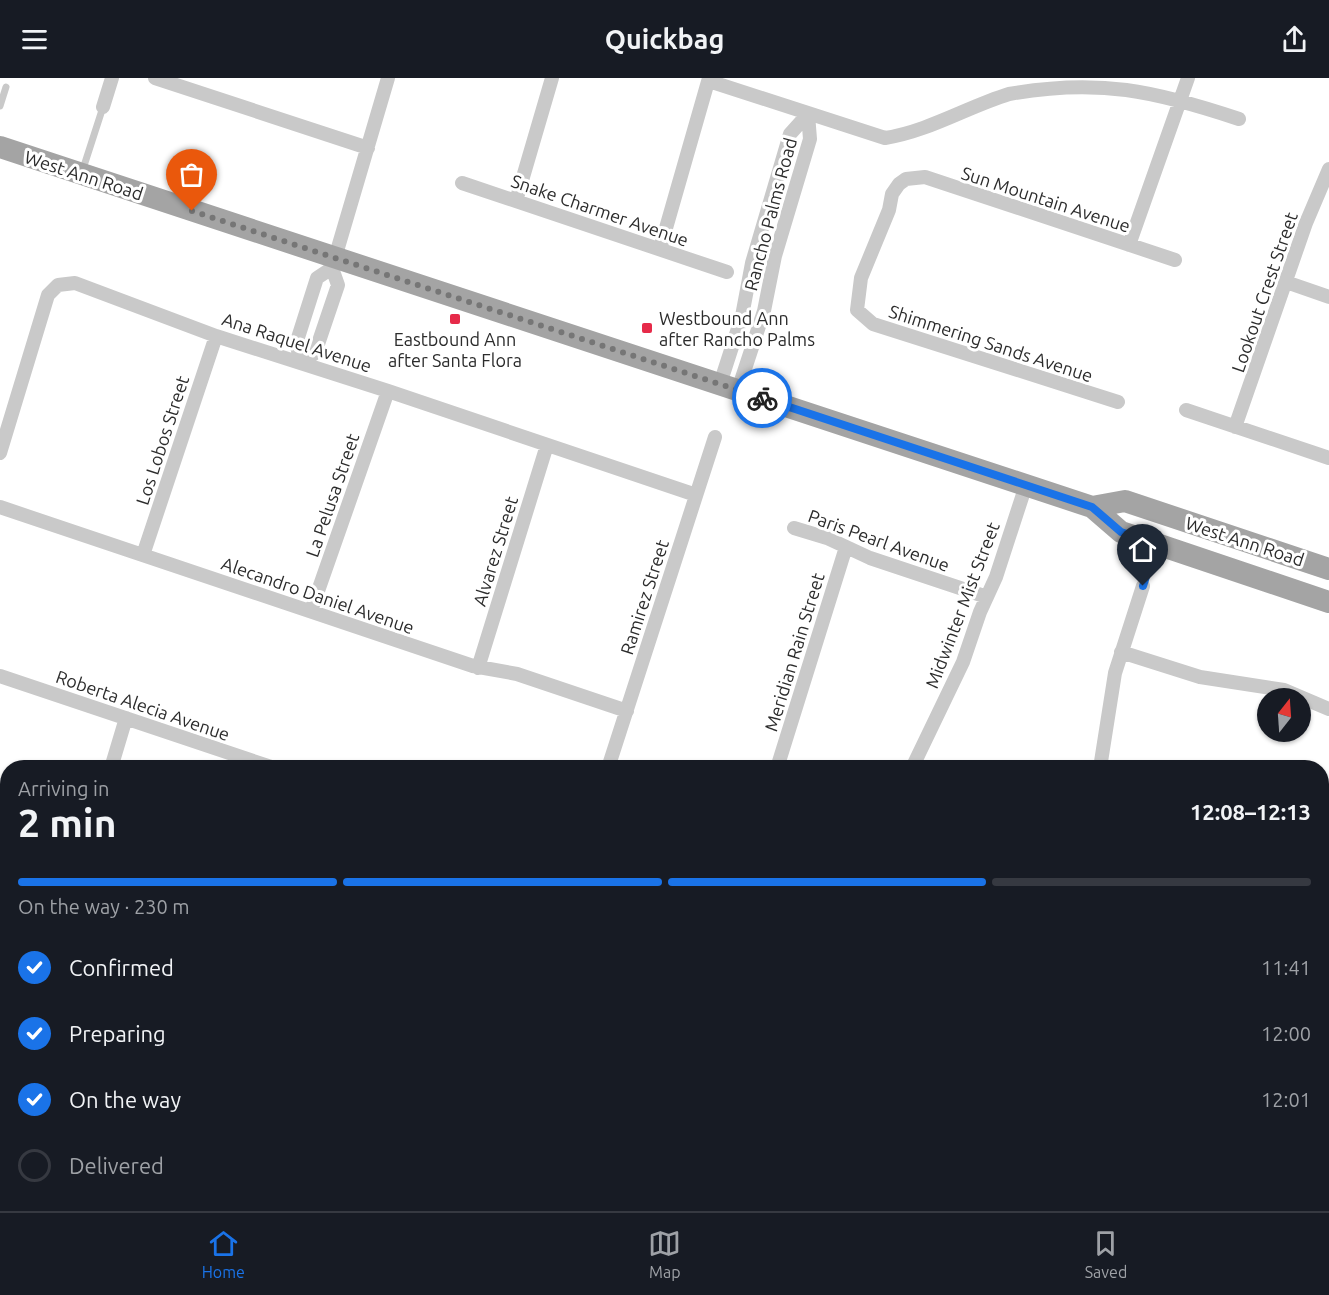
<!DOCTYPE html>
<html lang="en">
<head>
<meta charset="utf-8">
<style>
  body { margin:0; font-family:Ubuntu,sans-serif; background:#242831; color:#f1f3f6; height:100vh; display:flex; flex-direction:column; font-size:22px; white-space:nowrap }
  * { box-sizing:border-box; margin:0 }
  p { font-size:20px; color:#9ea1a6 }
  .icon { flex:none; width:33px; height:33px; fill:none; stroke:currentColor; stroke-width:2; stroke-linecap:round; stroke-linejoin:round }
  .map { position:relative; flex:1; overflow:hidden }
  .details { position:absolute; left:0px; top:682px; width:1329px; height:452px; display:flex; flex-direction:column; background:#171b24; border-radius:24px 24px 0 0; box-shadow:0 2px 4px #0004 }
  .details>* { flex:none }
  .needle { width:39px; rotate:17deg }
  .buttons { position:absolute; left:1257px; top:610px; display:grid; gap:12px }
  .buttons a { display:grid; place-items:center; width:54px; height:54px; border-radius:50%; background:#171b24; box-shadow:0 2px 4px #0004; font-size:30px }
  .pin { position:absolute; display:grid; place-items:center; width:51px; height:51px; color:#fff; margin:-62px -26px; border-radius:50% 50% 50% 0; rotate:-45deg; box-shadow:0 0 6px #0007 }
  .pin .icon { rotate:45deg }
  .courier { position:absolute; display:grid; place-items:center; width:60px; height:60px; margin:-30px; border:4px solid #1a73e8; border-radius:50%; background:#fff; color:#222; box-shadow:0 2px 8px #0007 }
  .summary em { font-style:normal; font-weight:600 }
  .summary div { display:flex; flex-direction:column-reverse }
  .summary { display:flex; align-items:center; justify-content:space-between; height:102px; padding:0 18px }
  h1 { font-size:39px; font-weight:600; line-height:45px }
  .bar { display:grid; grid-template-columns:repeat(4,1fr); gap:9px 6px; align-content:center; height:72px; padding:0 18px }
  .bar i { height:8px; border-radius:4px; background:#363941 }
  .bar .current { background:#1a73e8 }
  .bar p { grid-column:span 4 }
  ol { padding:0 18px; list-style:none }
  li { display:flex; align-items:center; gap:18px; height:66px }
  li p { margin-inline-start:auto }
  li .icon { padding:6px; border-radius:50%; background:#1a73e8; color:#fff; stroke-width:4 }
  li:last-child { color:#9ea1a6 }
  li i { width:33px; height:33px; border:3px solid #363941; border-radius:50% }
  header { display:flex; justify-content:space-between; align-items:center; height:78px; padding:0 18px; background:#171b24; font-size:27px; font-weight:600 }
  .tab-bar { display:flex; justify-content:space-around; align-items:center; height:84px; border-top:2px solid #363941; background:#171b24; font-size:16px; color:#9ea1a6 }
  .tab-bar a { display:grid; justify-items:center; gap:3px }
  .tab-bar .current { color:#1a73e8 }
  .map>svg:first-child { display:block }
</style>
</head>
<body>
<header><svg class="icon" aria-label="menu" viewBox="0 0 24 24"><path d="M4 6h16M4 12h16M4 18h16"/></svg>Quickbag<svg class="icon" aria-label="share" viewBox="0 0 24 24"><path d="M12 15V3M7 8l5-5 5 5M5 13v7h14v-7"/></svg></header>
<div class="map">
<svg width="1329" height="1133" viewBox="0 0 1329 1133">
  <rect width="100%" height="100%" fill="#fff"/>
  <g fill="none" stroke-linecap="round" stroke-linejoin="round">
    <path stroke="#c9c9c9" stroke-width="7" d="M0,28L6,9
      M82,94L103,29
      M1143,508L1156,468"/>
    <path stroke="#c9c9c9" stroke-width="14" d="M155,0L368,70
      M709,3L885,60C929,53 967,29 1009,16C1099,0 1155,13 1239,41
      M103,29L112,0
      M462,105L727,194
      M516,123L552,0
      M1129,167L1188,0
      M660,171L709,0
      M332,190L338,207L315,275L302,285L296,266L317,200L332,190L388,0
      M1286,204L1329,219
      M720,306L742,238L752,185L790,56L808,36
      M738,312L764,233L775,178L810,61L808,36
      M1118,324L873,246L857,232L861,200L889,132L892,116L899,106L906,101L925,99L1175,182
      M1186,332L1329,380
      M1235,349L1306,145L1329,91
      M0,375L48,217L58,207L75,205L216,258L388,313L696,417
      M0,429L473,588L517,596L627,633
      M794,450L827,460L870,480L987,519
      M143,477L216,258
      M311,533L388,313
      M1121,574L1200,599L1284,612L1329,631
      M478,590L547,367
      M0,598L274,690
      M111,690L126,640
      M608,690L715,359
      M777,690L846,469
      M912,690L963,584L980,534L996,499L1026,407
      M1100,690L1115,595L1143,508
      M0,761L8,764
      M1322,793L1329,797
      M0,852L8,855
      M0,870L8,872
      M1322,949L1329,952
      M0,960L8,962
      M0,1049L8,1025
      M1322,1115L1324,1107
      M829,1126L850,1133
      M142,1133L144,1126
      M302,1133L304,1126
      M470,1133L472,1126
      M1315,1133L1317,1126"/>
    <path stroke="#a4a4a4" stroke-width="22" d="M0,69L1092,429L1121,454L1329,524
      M1092,429L1125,423L1329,491"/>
  </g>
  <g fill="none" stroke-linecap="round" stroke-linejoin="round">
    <path stroke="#767676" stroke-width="6" stroke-dasharray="0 10.8" d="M192,133L762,320"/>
    <path stroke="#1a73e8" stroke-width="8" d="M762,320L1092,429L1121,454L1156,466L1143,508"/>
  </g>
  <g fill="#e62a49" stroke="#fff" stroke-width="2">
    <rect x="449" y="235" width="12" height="12" rx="3"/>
    <rect x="641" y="244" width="12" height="12" rx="3"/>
  </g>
  <g text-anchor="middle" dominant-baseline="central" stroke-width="6" stroke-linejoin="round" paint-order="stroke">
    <g font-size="18" fill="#2c2c2c" stroke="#fff">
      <text transform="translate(84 97) rotate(18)">West Ann Road</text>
      <text transform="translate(1046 121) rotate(18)">Sun Mountain Avenue</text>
      <text transform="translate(600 132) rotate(19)">Snake Charmer Avenue</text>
      <text transform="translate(770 136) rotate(-75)">Rancho Palms Road</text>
      <text transform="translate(1264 214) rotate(-71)">Lookout Crest Street</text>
      <text transform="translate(297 264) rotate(18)">Ana Raquel Avenue</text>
      <text transform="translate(991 265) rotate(18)">Shimmering Sands Avenue</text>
      <text transform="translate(162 362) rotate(-72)">Los Lobos Street</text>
      <text transform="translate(332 417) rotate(-71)">La Pelusa Street</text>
      <text transform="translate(879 462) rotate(20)">Paris Pearl Avenue</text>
      <text transform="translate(1245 463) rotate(18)">West Ann Road</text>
      <text transform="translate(495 473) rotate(-73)">Alvarez Street</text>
      <text transform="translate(318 517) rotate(19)">Alecandro Daniel Avenue</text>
      <text transform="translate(644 519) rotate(-72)">Ramirez Street</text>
      <text transform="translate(962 527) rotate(-69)">Midwinter Mist Street</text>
      <text transform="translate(794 574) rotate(-73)">Meridian Rain Street</text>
      <text transform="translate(143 627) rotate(19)">Roberta Alecia Avenue</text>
    </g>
    <g font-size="18" fill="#2c2c2c" stroke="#fff" text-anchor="start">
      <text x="659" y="240">Westbound Ann<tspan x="659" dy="21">after Rancho Palms</tspan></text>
      <text x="455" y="261" text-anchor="middle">Eastbound Ann<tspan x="455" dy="21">after Santa Flora</tspan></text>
    </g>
  </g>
</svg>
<div class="buttons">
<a><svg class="needle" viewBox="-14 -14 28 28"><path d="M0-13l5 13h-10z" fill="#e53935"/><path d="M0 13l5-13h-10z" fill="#9ea1a6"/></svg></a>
</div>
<div class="pin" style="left:192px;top:133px;background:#ea580c"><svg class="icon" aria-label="bag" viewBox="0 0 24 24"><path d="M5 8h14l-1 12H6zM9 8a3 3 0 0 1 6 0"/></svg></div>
<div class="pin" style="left:1143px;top:508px;background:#1f2937"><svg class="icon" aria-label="home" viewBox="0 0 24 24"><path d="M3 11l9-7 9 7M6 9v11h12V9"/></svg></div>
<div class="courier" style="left:762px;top:320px"><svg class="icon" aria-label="bike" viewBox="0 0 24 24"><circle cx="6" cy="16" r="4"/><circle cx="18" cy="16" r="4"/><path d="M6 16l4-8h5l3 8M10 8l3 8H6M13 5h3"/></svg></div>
<section class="details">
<div class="summary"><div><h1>2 min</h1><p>Arriving in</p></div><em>12:08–12:13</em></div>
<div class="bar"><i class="current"></i><i class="current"></i><i class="current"></i><i></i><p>On the way · 230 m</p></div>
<ol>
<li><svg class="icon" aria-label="check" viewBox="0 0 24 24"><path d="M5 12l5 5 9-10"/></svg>Confirmed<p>11:41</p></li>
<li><svg class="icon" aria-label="check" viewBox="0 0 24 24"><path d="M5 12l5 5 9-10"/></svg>Preparing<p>12:00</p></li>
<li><svg class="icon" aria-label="check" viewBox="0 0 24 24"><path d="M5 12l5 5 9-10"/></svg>On the way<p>12:01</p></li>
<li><i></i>Delivered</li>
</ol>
</section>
</div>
<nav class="tab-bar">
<a class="current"><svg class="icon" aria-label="home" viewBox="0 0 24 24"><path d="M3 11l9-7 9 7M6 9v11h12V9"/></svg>Home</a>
<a><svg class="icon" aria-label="map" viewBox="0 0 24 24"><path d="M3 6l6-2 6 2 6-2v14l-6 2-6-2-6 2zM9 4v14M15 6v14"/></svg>Map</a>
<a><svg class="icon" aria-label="saved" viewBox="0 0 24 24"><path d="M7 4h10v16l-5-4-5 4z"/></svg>Saved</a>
</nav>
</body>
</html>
